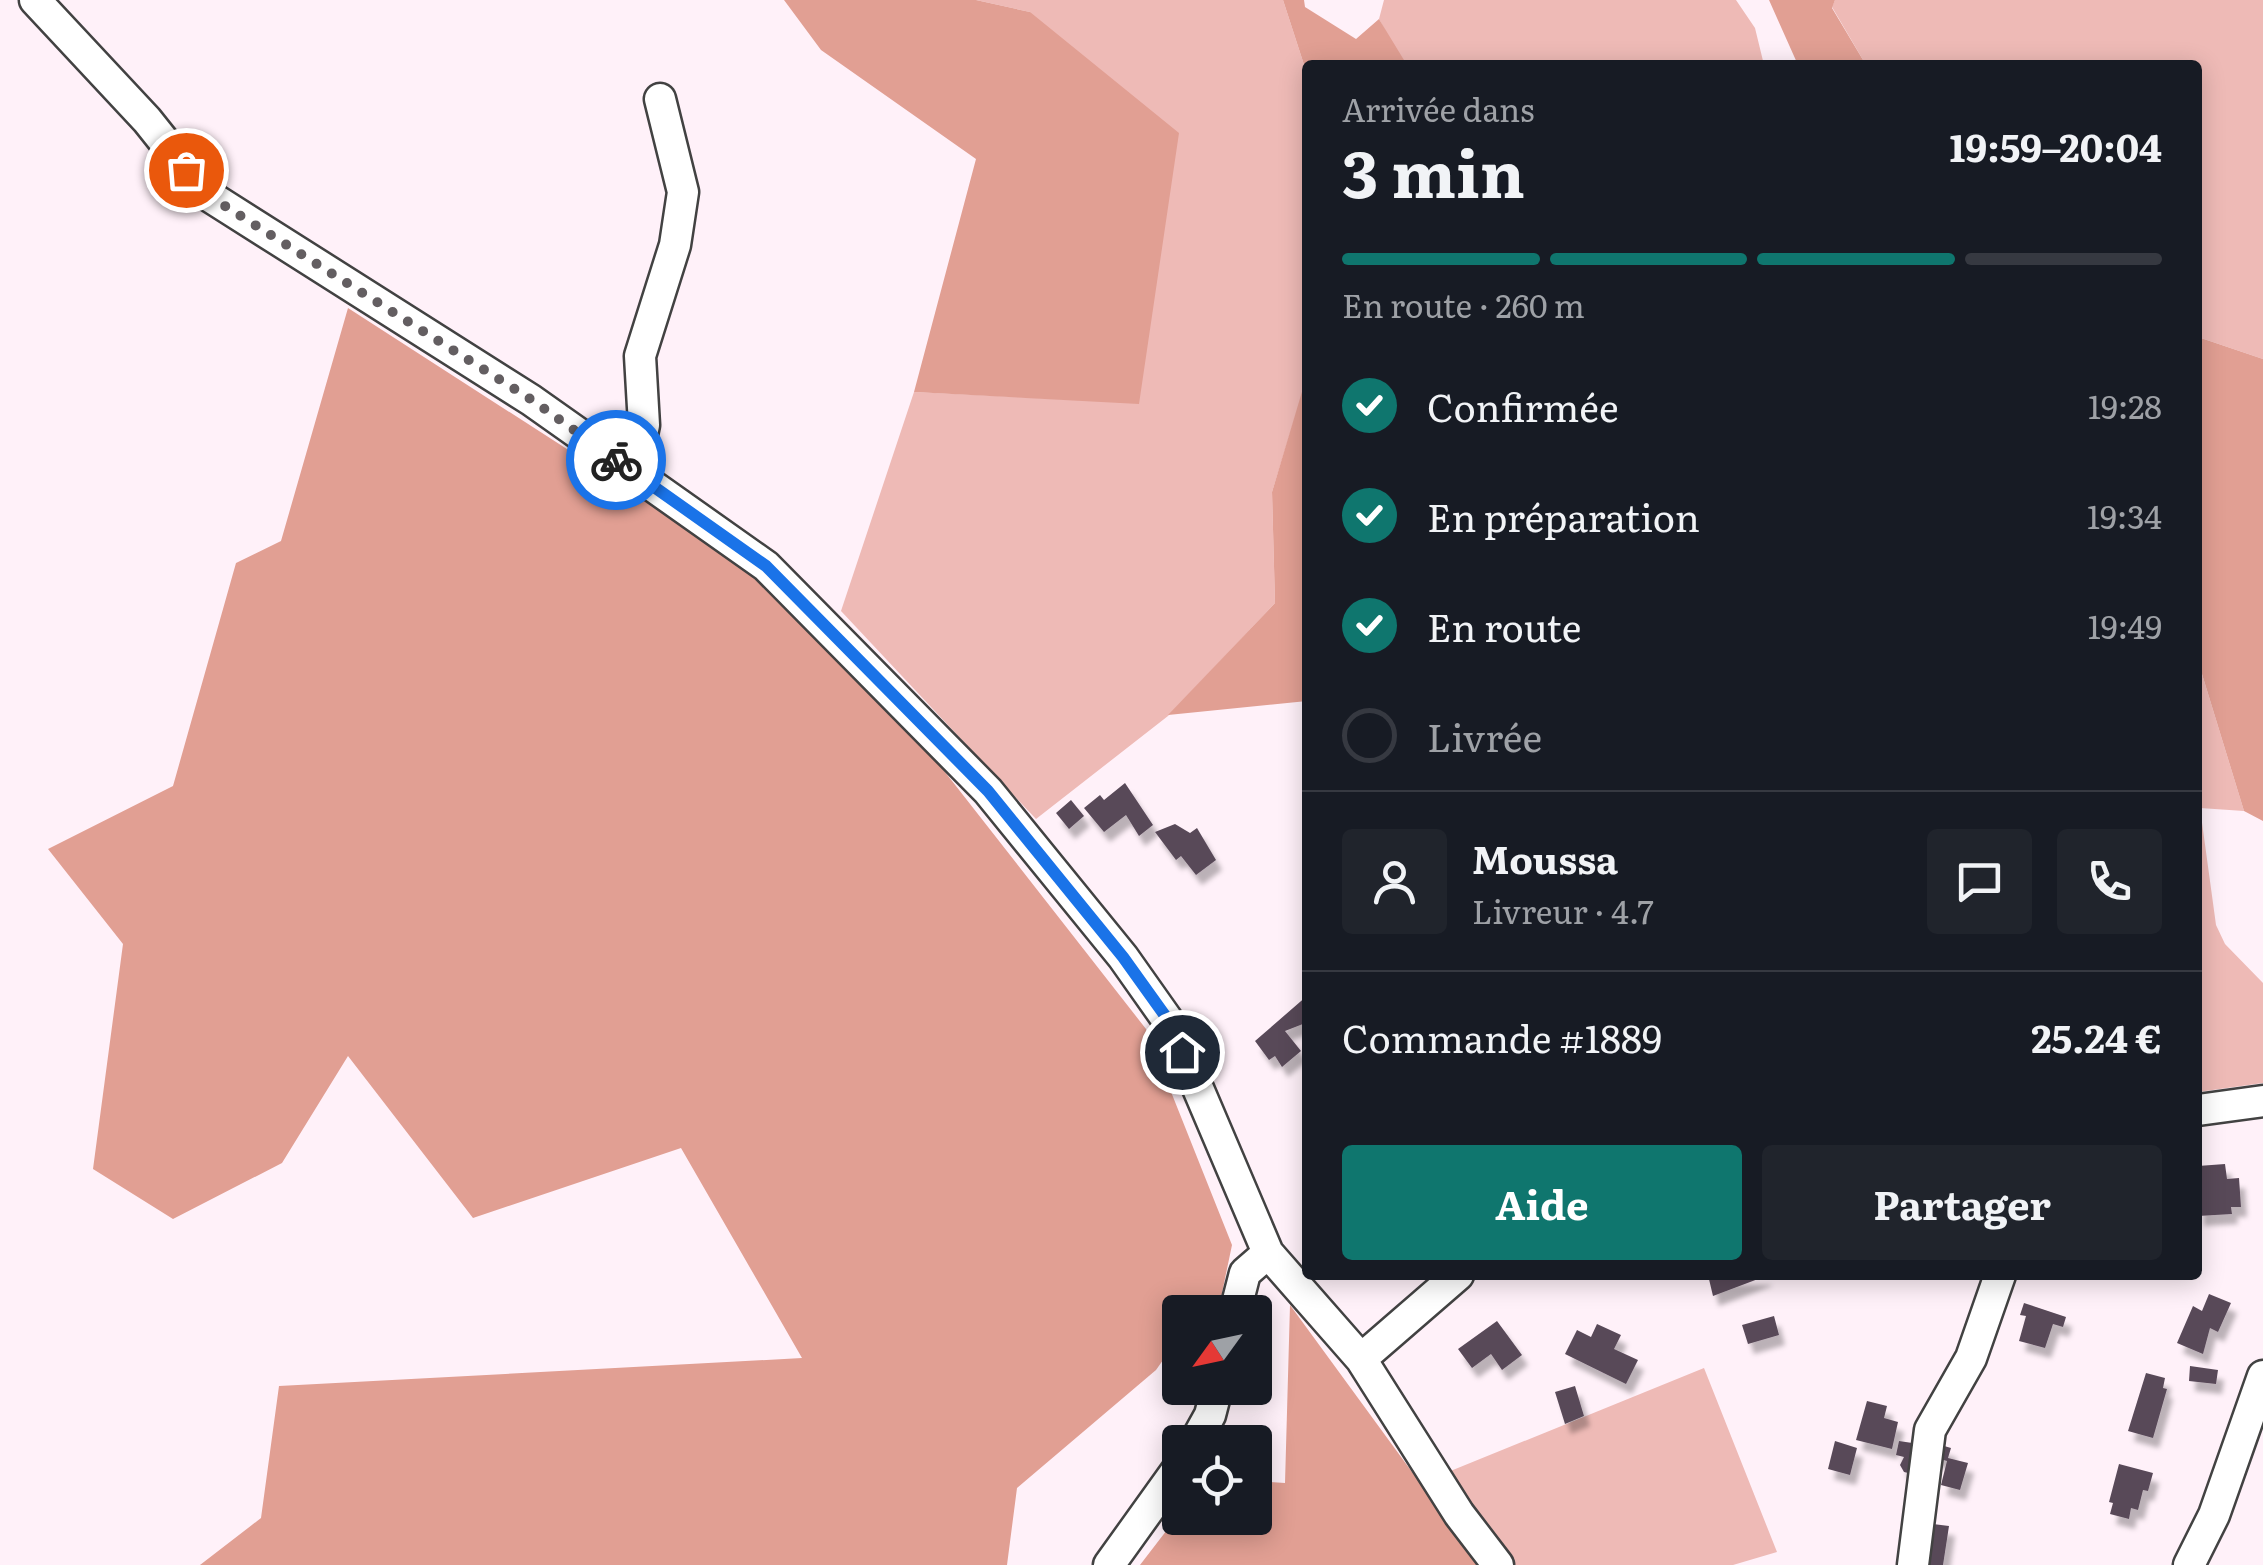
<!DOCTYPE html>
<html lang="fr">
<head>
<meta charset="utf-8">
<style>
  body { margin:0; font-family:Literata,serif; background:#20242c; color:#f1f3f6; height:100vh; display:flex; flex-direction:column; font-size:38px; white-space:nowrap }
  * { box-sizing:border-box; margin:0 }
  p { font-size:32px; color:#9ea1a6 }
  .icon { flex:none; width:55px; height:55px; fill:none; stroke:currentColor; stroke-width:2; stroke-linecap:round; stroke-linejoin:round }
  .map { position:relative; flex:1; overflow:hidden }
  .side { position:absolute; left:1302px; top:60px; width:900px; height:1220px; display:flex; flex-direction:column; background:#171b24; border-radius:10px; box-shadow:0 5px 25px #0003 }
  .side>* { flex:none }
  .needle { width:65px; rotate:237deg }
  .fabs { position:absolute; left:1162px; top:1295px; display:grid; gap:20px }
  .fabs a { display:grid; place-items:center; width:110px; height:110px; border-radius:10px; background:#171b24; box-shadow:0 5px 25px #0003; font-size:50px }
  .pin { position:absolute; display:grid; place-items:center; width:85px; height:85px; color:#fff; margin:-42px; border:5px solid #fff; border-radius:50%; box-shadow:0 2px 10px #0007 }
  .courier { position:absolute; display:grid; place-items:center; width:100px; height:100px; margin:-50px; border:8px solid #1a73e8; border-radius:50%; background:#fff; color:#222; box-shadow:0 2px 12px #0007 }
  .summary em { font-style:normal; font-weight:700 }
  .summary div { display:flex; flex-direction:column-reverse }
  .summary { display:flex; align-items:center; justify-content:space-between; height:170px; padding:0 40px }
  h1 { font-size:65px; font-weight:700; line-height:75px }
  .bar { display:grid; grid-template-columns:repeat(4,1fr); gap:15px 10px; align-content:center; height:120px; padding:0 40px }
  .bar i { height:12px; border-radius:8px; background:#363941 }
  .bar .selected { background:#0f766e }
  .bar p { grid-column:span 4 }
  .line { display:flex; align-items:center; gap:25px; padding:0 40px; border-top:2px solid #363941 }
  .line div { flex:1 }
  .round { display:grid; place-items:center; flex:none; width:105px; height:105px; border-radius:10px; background:#20242c }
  ol { padding:0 40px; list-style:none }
  li { display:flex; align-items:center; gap:30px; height:110px }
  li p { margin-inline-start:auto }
  li .icon { padding:10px; border-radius:50%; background:#0f766e; color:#fff; stroke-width:4 }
  li:last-child { color:#9ea1a6 }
  li i { width:55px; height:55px; border:5px solid #363941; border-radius:50% }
  .primary-button { display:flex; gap:20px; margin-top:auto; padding:20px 40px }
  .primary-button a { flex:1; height:115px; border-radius:10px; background:#0f766e; color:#fff; font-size:40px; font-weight:700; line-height:115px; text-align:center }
  .primary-button a+a { background:#20242c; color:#f1f3f6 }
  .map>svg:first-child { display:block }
</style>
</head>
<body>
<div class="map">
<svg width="2263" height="1565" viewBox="0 0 2263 1565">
  <defs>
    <filter id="shadow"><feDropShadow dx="6" dy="10" stdDeviation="2.5" flood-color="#0004"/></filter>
  </defs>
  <rect width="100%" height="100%" fill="#fff1f9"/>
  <path fill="#eebab6" d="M976,0H1283L1307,74L1308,375L1272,492L1275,603L1168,716L1036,819L841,611L914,392L1139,403L1030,12Z
    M1384,0H1736L1755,28L1764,65H1404L1379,19Z
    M1835,0H2263V359L2198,337V65H1866L1832,7Z
    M2198,661L2244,811L2200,808L2216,925L2225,944L2263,983V1083L2198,1092Z
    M1704,1368L1777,1552L1733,1565H1513L1448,1472Z"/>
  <path fill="#e19f93" d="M784,0H976L1030,12L1179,133L1139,404L914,392L976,159L821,50Z
    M1283,0H1304L1305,7L1356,39L1379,19L1407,65H1308L1307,74Z
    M1769,0H1835L1832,8L1866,65H1798Z
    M348,308L753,569L909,726L1146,1029L1232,1245L1218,1312H1180V1336L1156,1370L1017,1488L1007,1565H200L261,1518L279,1386L802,1358L681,1148L473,1218L348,1056L282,1163L173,1219L93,1169L123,944L48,849L173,786L236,563L281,541Z
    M2198,337L2263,359V821L2244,811L2198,661Z
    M1307,375V701L1168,715L1275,603L1272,492Z
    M1290,1305L1480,1565H1140L1180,1513V1518H1255V1481L1285,1483Z"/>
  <path fill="#594a59" filter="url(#shadow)" d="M1125,783L1153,825L1139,836L1126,815L1104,832L1084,808L1100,795L1104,800Z
    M1071,800L1084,816L1069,829L1056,813Z
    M1175,824L1190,833L1197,828L1216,860L1196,875L1181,856L1176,860L1155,832Z
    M1308,995V1022L1285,1031L1301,1051L1282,1067L1275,1056L1269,1060L1255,1041Z
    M2225,1164L2227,1179L2239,1178L2241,1207H2231L2232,1214L2198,1216V1166Z
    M1708,1275H1766V1276L1713,1296Z
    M2209,1294L2231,1303L2218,1332L2210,1328L2203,1354L2177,1343L2193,1306L2202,1311Z
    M2024,1303L2066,1317L2063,1327L2053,1324L2045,1348L2019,1341L2026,1316L2020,1315Z
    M1774,1316L1779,1335L1748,1344L1742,1325Z
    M1497,1321L1522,1355L1502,1370L1491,1354L1472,1368L1458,1349Z
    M1597,1324L1621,1335L1614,1349L1638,1360L1626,1384L1565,1354L1577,1330L1591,1337Z
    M2190,1366L2218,1370L2216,1384L2189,1381Z
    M2146,1373L2165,1378L2163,1388L2167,1389L2153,1438L2128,1431Z
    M1575,1386L1584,1416L1565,1424L1555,1392Z
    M1867,1401L1887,1406L1884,1418L1898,1422L1892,1449L1856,1440Z
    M1835,1441L1857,1448L1850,1475L1828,1469Z
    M1899,1441L1919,1444L1916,1475L1904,1472L1900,1465L1904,1457L1896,1455Z
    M1934,1443L1951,1448L1948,1458L1968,1463L1960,1490L1941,1485L1947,1461L1930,1456Z
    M2119,1464L2153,1473L2148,1491L2143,1490L2138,1510L2131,1508L2129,1519L2110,1514L2113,1503L2109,1502Z
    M1933,1524L1949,1526L1943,1565H1921Z"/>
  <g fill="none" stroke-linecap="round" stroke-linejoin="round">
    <g stroke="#424242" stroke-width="35">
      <path id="minor" d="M35,0L147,120L206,194L531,400L766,566L988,791L1123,957L1171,1025L1268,1253L1361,1359L1459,1514L1498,1565
        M634,473L644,425L640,356L675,245L683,192L660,99
        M2198,1110L2263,1101
        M1235,1312L1245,1273L1268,1253
        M1361,1359L1458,1275
        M1195,1442L1210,1415L1217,1388
        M1109,1565L1180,1466
        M1913,1565L1930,1430L1971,1358L2000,1275
        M2189,1565L2214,1515L2263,1376"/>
    </g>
    <use href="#minor" stroke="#fff" stroke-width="30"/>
  </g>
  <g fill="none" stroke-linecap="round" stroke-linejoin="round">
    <path stroke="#635e61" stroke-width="10" stroke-dasharray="0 18" d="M186,170L206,194L532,400L616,460"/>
    <path stroke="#1a73e8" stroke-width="12" d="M616,460L766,566L988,791L1123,957L1171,1024L1182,1052"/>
  </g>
</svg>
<div class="fabs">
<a><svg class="needle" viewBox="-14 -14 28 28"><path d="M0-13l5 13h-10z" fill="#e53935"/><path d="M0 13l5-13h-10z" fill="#9ea1a6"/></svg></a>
<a><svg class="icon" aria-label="locate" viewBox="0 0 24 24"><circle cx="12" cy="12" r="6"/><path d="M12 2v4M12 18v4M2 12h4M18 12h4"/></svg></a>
</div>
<div class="pin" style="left:186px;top:170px;background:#ea580c"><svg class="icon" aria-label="bag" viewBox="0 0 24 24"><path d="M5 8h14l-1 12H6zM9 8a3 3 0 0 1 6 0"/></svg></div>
<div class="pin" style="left:1182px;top:1052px;background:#1f2937"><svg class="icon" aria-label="home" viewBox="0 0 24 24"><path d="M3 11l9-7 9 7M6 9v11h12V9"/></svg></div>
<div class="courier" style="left:616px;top:460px"><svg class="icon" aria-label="bike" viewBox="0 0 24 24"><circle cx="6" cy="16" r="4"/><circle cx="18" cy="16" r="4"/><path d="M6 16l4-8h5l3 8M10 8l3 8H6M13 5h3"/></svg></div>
<section class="side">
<div class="summary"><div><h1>3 min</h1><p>Arrivée dans</p></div><em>19:59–20:04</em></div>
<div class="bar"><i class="selected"></i><i class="selected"></i><i class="selected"></i><i></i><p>En route · 260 m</p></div>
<ol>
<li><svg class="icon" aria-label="check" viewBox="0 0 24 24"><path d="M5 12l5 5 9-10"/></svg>Confirmée<p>19:28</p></li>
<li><svg class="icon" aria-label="check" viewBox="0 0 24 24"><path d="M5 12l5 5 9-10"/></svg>En préparation<p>19:34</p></li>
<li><svg class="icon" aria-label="check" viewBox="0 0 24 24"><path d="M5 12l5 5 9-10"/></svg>En route<p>19:49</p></li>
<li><i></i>Livrée</li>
</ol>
<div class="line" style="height:180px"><a class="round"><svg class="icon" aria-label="person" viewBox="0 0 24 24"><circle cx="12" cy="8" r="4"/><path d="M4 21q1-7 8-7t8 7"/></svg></a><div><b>Moussa</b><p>Livreur · 4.7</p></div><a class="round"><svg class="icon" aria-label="chat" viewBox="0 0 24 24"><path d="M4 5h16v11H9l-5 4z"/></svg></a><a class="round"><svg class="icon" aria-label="phone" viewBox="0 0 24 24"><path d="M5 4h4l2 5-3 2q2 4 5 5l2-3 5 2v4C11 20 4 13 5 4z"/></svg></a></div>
<div class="line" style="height:130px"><div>Commande #1889</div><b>25.24 €</b></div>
<div class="primary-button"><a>Aide</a><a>Partager</a></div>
</section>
</div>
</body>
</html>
